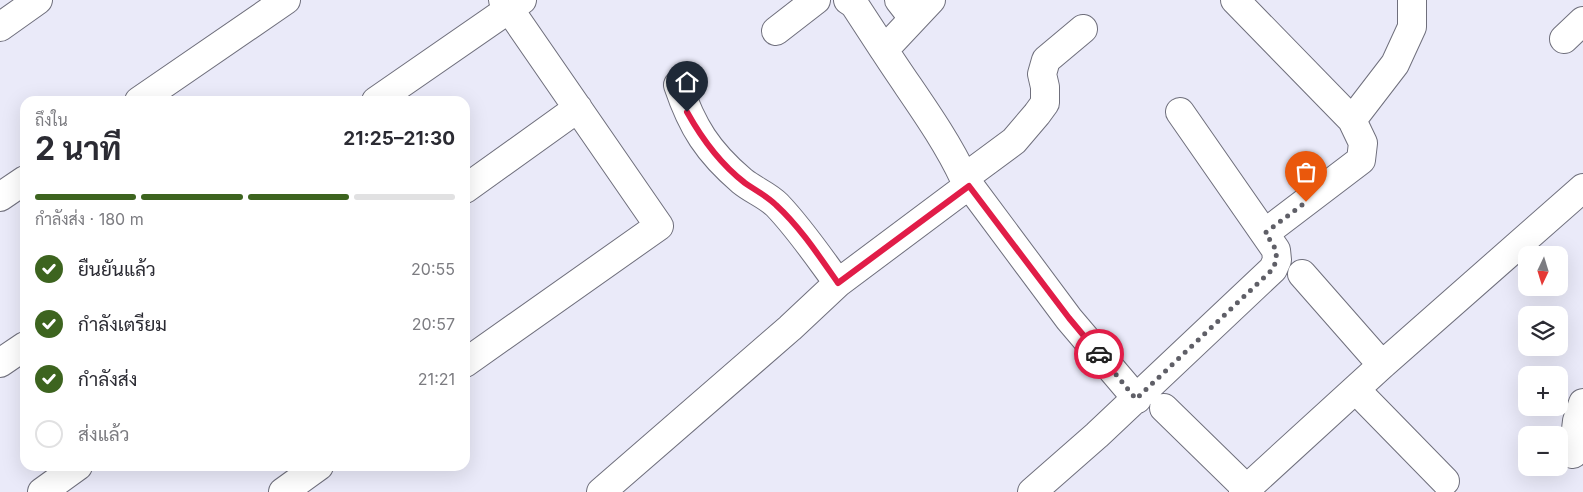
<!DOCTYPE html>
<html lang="th">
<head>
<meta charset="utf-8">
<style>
  body { margin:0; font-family:Inter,Sarabun,sans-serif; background:#f7f7f7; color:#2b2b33; height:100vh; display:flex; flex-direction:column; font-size:19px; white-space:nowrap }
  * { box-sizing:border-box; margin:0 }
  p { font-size:16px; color:#7c7c81 }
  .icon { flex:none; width:28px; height:28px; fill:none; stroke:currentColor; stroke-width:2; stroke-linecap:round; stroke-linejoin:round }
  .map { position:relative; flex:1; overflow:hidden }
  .side { position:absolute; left:20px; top:96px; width:450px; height:375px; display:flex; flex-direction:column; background:#fff; border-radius:15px; box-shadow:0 5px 20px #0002 }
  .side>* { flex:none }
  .needle { width:32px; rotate:184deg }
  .controls { position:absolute; left:1518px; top:246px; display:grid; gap:10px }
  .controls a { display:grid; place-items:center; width:50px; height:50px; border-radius:10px; background:#fff; box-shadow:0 5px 20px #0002; font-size:25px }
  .pin { position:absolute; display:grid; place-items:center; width:42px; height:42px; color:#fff; margin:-51px -21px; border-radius:50% 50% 50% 0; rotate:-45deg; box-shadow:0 0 5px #0007 }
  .pin .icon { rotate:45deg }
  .courier { position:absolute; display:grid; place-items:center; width:50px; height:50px; margin:-25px; border:4px solid #e11d48; border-radius:50%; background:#fff; color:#222; box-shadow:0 1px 6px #0007 }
  .overview em { font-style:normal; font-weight:700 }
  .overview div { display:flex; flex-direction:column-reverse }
  .overview { display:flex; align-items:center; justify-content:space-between; height:85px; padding:0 15px }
  h1 { font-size:32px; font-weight:700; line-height:38px }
  .bar { display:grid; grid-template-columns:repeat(4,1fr); gap:8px 5px; align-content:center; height:60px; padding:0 15px }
  .bar i { height:6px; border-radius:4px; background:#e1e1e2 }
  .bar .current { background:#3d641f }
  .bar p { grid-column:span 4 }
  ol { padding:0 15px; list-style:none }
  li { display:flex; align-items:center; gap:15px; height:55px }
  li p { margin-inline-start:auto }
  li .icon { padding:5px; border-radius:50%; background:#3d641f; color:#fff; stroke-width:4 }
  li:last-child { color:#7c7c81 }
  li i { width:28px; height:28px; border:2px solid #e1e1e2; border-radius:50% }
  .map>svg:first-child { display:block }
</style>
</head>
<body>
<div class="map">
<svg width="1583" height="492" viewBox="0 0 1583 492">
  <rect width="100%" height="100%" fill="#eaeaf9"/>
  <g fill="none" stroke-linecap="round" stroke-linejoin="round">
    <g stroke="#6f6f7c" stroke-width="30">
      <path id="minor" d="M848,0L854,4L884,50
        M899,0L913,18
        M931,0L884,50C911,92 943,133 964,178
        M1235,0L1352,120L1363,143L1361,160L1265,233
        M0,27L38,0
        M1083,29L1046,60L1042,74L1045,87V103L1037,114L1014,141L964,178L1069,319L1137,399
        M776,31L816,0
        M1564,39L1583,21
        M678,85C692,127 708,152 742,181C753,190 767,195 777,205C800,229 818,256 838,283
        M139,101L286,0
        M376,101L522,0
        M1352,120L1395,64L1412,27V0
        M465,189L578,108
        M0,197L25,180
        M1302,274L1382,365
        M0,363L25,346
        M465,363L659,226L503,0
        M1356,390L1445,481
        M1164,408L1250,492
        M1573,454L1577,421L1583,403
        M42,492L78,466
        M283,492L319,466
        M601,492L790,328L838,283L969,185
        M1032,492L1097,435L1273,269L1277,260L1276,250L1180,112
        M1243,492L1382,365L1583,188"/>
    </g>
    <use href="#minor" stroke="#fff" stroke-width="28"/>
  </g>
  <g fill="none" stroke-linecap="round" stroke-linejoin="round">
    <path stroke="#5f5f67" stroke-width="5" stroke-dasharray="0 9" d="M1099,354L1136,399L1273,269C1280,252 1275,247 1265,233L1306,202"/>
    <path stroke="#e11d48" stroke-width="6" d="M687,112C702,139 719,163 745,183C755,190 767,196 776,205C800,227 819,256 838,283L969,186L1069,318L1099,354"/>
  </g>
</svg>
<div class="controls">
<a><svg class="needle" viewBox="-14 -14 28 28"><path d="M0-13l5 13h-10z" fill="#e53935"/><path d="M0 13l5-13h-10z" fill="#7c7c81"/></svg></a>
<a><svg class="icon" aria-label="layers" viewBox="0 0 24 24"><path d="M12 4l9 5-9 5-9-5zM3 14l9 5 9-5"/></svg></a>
<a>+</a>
<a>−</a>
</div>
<div class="pin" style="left:1306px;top:202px;background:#ea580c"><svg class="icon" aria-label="bag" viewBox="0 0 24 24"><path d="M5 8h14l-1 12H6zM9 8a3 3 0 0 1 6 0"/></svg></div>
<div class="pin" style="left:687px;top:112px;background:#1f2937"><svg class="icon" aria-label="home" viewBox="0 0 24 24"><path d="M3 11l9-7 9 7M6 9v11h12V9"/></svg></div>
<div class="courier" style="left:1099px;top:354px"><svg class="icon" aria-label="car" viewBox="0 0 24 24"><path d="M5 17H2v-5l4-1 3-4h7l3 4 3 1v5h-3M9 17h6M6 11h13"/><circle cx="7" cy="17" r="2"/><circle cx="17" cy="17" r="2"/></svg></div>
<section class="side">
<div class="overview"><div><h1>2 นาที</h1><p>ถึงใน</p></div><em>21:25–21:30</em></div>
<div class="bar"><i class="current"></i><i class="current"></i><i class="current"></i><i></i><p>กำลังส่ง · 180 m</p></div>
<ol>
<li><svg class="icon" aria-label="check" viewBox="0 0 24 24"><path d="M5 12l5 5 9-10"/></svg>ยืนยันแล้ว<p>20:55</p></li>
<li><svg class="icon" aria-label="check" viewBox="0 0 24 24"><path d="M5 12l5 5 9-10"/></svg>กำลังเตรียม<p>20:57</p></li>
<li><svg class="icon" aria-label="check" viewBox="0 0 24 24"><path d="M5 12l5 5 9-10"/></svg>กำลังส่ง<p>21:21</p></li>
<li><i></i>ส่งแล้ว</li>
</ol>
</section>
</div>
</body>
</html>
